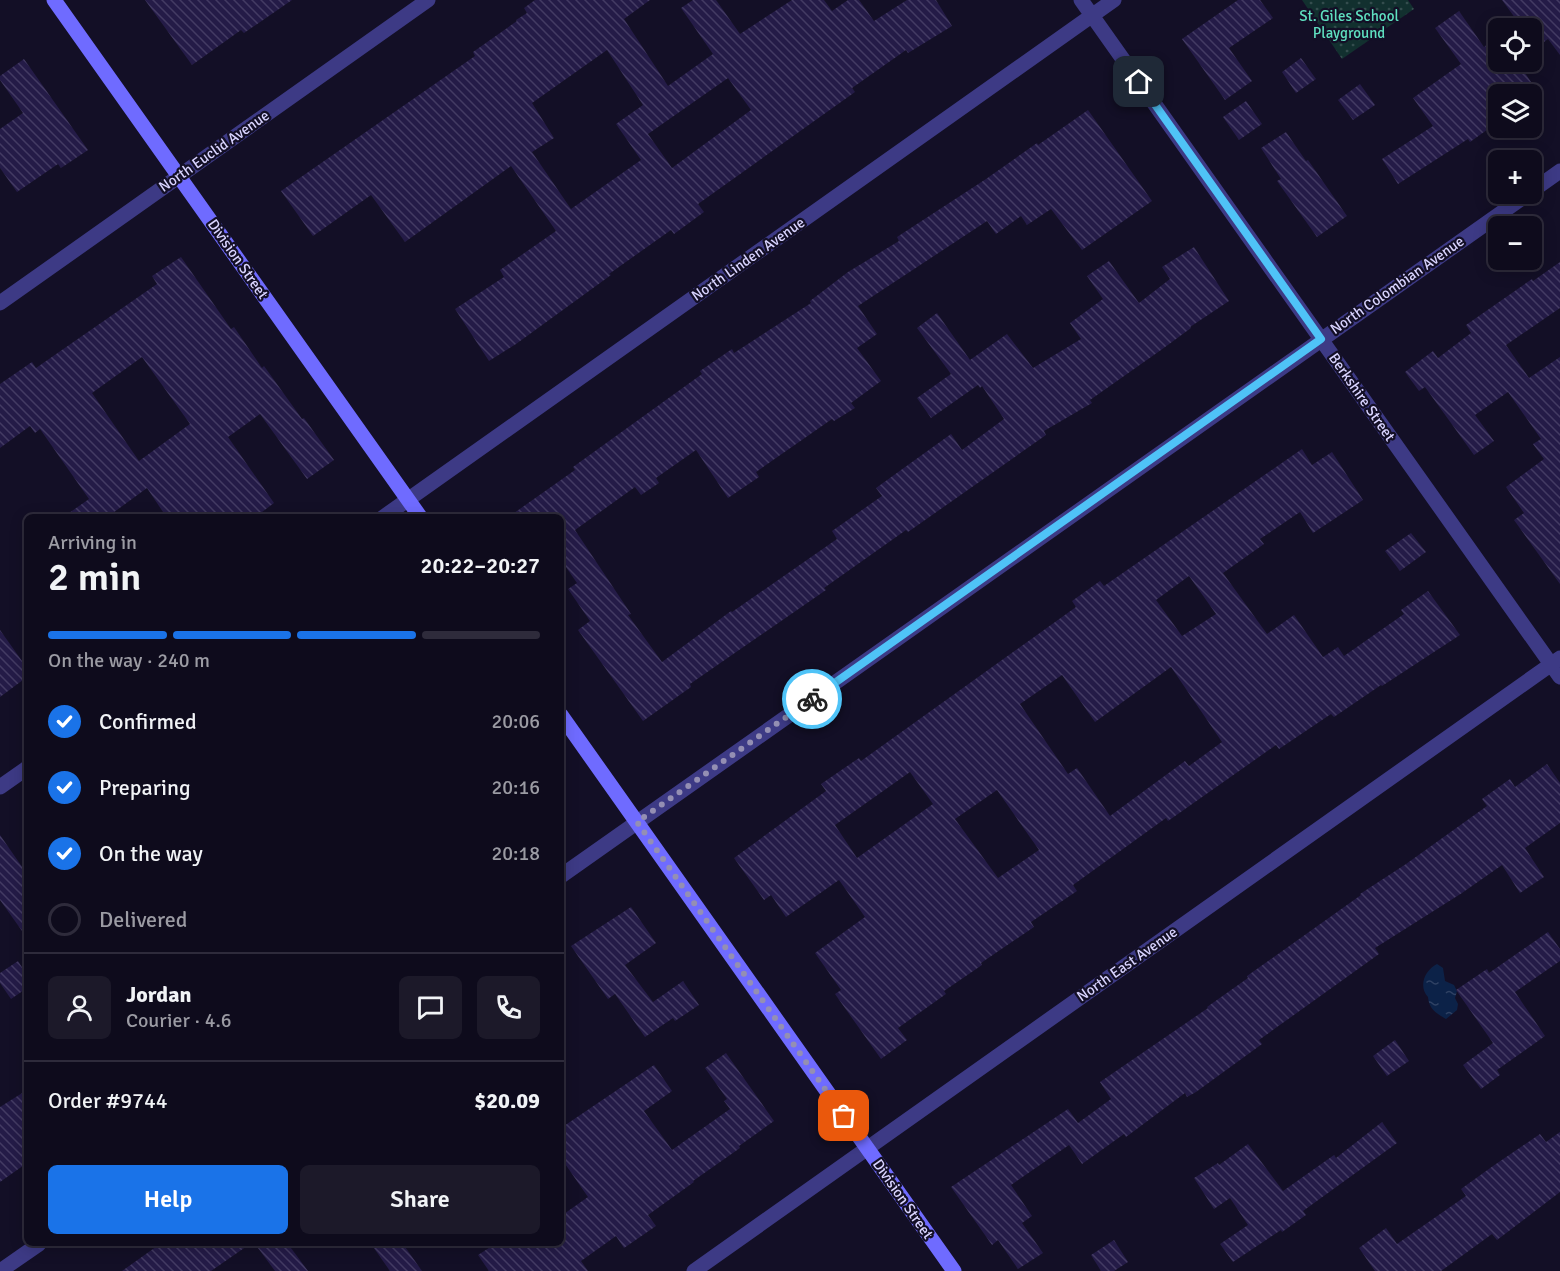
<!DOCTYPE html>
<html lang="en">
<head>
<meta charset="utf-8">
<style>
  body { margin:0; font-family:Signika,sans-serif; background:#1c1929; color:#f1f3f6; height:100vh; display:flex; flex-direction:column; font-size:22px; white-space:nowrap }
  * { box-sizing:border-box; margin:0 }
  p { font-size:20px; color:#9b9ba3 }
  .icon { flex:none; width:33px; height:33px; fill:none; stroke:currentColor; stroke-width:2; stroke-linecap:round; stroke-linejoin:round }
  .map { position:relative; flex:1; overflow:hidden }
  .side { position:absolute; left:24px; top:514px; width:540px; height:732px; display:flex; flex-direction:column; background:#0e0b1c; border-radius:9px; box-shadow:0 3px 15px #0003,0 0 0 2px #2e2b3b }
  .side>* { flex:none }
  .tools { position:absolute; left:1488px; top:18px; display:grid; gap:12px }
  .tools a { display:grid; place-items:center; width:54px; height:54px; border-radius:9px; background:#0e0b1c; box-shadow:0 3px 15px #0003,0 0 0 2px #2e2b3b; font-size:30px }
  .pin { position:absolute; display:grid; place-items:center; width:51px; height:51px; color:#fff; margin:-26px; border-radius:12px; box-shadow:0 3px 9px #0006 }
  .courier { position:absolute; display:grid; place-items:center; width:60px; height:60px; margin:-30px; border:4px solid #4fc3f7; border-radius:50%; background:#fff; color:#222; box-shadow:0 2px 8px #0007 }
  .head em { font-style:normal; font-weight:600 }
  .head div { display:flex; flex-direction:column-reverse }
  .head { display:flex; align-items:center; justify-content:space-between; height:102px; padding:0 24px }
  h1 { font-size:39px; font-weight:600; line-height:45px }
  .bar { display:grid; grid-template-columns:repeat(4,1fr); gap:9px 6px; align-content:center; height:72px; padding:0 24px }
  .bar i { height:8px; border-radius:4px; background:#2e2b3b }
  .bar .current { background:#1a73e8 }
  .bar p { grid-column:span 4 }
  .line { display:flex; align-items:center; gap:15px; padding:0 24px; border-top:2px solid #2e2b3b }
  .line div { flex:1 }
  .round { display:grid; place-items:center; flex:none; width:63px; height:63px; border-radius:9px; background:#1c1929 }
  ol { padding:0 24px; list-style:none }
  li { display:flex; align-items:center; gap:18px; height:66px }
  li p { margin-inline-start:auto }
  li .icon { padding:6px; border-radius:50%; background:#1a73e8; color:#fff; stroke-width:4 }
  li:last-child { color:#9b9ba3 }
  li i { width:33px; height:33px; border:3px solid #2e2b3b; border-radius:50% }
  .primary-button { display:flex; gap:12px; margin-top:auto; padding:12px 24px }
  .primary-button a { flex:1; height:69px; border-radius:9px; background:#1a73e8; color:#fff; font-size:24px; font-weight:600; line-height:69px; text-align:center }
  .primary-button a+a { background:#1c1929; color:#f1f3f6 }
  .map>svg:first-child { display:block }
</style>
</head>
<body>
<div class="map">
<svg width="1560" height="1271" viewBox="0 0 1560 1271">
  <defs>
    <pattern id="park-dots" width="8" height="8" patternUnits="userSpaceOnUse" patternTransform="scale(1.5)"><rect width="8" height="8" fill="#12302f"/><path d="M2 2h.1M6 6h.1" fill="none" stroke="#344d4e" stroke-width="1.8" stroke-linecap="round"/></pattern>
    <pattern id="water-ripples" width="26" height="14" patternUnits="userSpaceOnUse" patternTransform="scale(1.5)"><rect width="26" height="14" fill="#0c2248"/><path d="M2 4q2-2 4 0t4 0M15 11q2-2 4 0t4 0" fill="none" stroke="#2f4163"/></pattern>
    <pattern id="building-back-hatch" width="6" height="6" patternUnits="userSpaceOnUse" patternTransform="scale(1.5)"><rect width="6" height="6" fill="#241b47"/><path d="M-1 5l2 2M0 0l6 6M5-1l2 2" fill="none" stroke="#433b63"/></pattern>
  </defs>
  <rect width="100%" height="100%" fill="#130f26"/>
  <path fill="url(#park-dots)" d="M1302,0H1408L1414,9L1342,59Z"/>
  <path fill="url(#water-ripples)" d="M1437,964L1443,968L1445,981L1454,985L1457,991L1455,998L1458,1004L1457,1010L1446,1019C1436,1013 1429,1009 1428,997C1418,986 1425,970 1437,964Z"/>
  <path fill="url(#building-back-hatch)" fill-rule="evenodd" d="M145,0H292L244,33L241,30L192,65Z
    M535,0H650L624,19L668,86L713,54L681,8L693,0H716L740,34L792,0H824L832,11L848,0H859L874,21L907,0H936L952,26L908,53L906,50L852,88L855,92L698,204L704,212L674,234L671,230L609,274L611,275L516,344L489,361L455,309L504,277L500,270L556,231L511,166L405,242L371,195L313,236L281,191L475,56L473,52L517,21L516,20L527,13L524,8ZM607,50L643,105L616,124L641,160L571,209L532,152L554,138L532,103ZM728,78L751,110L672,168L648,134Z
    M1238,0H1260L1273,18L1229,48L1252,81L1225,100L1182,39Z
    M1502,0H1560V55L1548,39L1532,51V28H1509L1518,22Z
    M1459,11L1484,47L1498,36V62H1518L1531,82L1512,94H1498V122L1470,142L1468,139L1398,184L1382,159L1433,126L1413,98L1461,64L1435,28Z
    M1301,58L1316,79L1296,93L1282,72Z
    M24,59L88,150L61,168L58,164L17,192L0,168V129L23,113L0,80V76Z
    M1360,84L1375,105L1353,120L1338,100Z
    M1246,101L1262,124L1239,140L1223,117Z
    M1088,110L1152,201L1082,250L1051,209L1027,225L1021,216L996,234L987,221L858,306L877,334L857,348L881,381L851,403L855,408L834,421L832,419L756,472L759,477L728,498L696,450L656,478L659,483L641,495L635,487L575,530L631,614L628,615L662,662L731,611L732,612L837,539L832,531L882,496L876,488L951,434L962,450L1004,419L982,386L980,388L978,385L931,418L917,398L951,374L917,328L937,313L970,360L1007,334L1033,368L1081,339L1070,323L1103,299L1087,276L1109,261L1139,303L1170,279L1162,267L1194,247L1229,301L1190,327L1191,328L1161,350L1090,400L1092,403L1044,431L1046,435L908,532L906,530L824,588L826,590L690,684L691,687L643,721L578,630L590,621L568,589L577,583L561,560V518H507L575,470L573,467L702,374L700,371L732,349L734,353L811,303L810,301L848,272L899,241L897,237L986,179L1037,143L1038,145Z
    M1286,132L1306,161L1308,160L1347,216L1317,237L1277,181L1281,179L1261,148Z
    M181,257L231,329L234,327L262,368L264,366L302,419L304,418L334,460L307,479L260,414L228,437L274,503L254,518H167L147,488L106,518H62L89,499L40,429L35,433L30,426L0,448V384L32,362L36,368L157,284L152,276ZM142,357L190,424L139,461L92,393Z
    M1560,262V308L1506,345L1529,378L1560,357V584L1514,520L1524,513L1506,487L1544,459L1533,444L1541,439L1508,392L1475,415L1494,441L1474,455L1425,387L1419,391L1405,372L1433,351L1438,358L1471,333L1466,325L1532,279L1533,281Z
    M1302,449L1312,465L1332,452L1363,500L1313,533L1300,512L1260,539L1264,544L1223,573L1267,634L1294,615L1323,657L1338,647L1344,656L1404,614L1401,610L1428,591L1460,635L1382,686L1381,685L1334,717L1331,714L1279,749L1276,745L1168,821L1166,818L1073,885L1077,891L1031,922L1034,927L981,963L982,965L944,991L946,994L898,1028L907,1040L881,1059L835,994L841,990L815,953L865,917L839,880L786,917L771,895L764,900L734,858L826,791L821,784L859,758L861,761L1076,607L1072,601L1100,581L1104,586ZM1189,576L1216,614L1182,636L1156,600ZM1171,667L1222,742L1189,766L1185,761L1110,816L1077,768L1068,774L1020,704L1062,675L1095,722ZM910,772L933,804L857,858L835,825ZM997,790L1039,850L998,878L955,819Z
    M1411,533L1426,552L1400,571L1385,551Z
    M0,630L27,668V677L0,697Z
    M1547,764L1560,783V823L1525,848L1544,877L1520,893L1502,865L1462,893L1375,948L1379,954L1259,1040L1262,1044L1196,1092L1187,1097L1185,1093L1126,1137L1124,1134L1082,1164L1069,1145L1011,1185L1032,1216L1022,1223L1043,1253L1018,1269L998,1240L992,1245L951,1187L1068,1109L1078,1123L1111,1099L1100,1082L1208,1008L1207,1007L1248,978L1247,976L1361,895L1360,894L1406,864L1487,806L1482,799L1510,779L1515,787Z
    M0,835L27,874V938L0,900Z
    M631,907L656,943L625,965L653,1002L683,981L699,1005L675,1021L673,1018L645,1037L615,994L608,999L571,946Z
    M1548,932L1560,949V961L1515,992L1545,1036L1497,1070L1500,1075L1481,1089L1463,1065L1493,1043L1456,990L1487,969L1489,973Z
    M18,961L27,975V988L11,999L0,983V973Z
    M1395,1040L1409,1061L1387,1076L1373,1056Z
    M726,1053L774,1121L739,1146L740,1148L693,1181L694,1182L648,1215L656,1226L624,1248L616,1236L581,1261L588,1271H489L478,1255L495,1244H561V1216L588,1197L561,1158V1128L654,1065L672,1091L644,1111L672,1150L730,1109L724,1101L727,1099L705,1068Z
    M27,1090V1163L0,1182V1107Z
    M1382,1122L1397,1143L1303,1211L1306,1215L1282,1232L1281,1230L1233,1262L1220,1244L1248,1225L1230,1198L1214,1209L1194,1178L1218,1163L1219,1165L1248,1144L1283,1191L1334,1155L1336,1158Z
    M1560,1132V1192L1497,1240L1492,1234L1441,1271H1375L1359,1248L1386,1228L1397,1244L1466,1196L1461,1189L1493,1166L1540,1134L1546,1142Z
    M1114,1240L1128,1262L1114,1271H1101L1091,1255Z
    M160,1244H250L211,1271H122Z
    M255,1244H288L308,1271H275Z
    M371,1244H403L422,1271H390Z"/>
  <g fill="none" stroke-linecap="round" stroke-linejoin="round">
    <path stroke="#3d3a85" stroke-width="15" d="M1081,0L1560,677
      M1532,191L1560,171
      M0,303L428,0
      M382,518L1114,0
      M0,787L27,768
      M561,876L1528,194
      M0,1271L39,1244
      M694,1271L1560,658"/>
    <path stroke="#6f6bff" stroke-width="15" d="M54,0L421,518
      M561,715L954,1271"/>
  </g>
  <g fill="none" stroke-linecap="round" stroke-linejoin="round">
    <path stroke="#948fb3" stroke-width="6" stroke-dasharray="0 10.8" d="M812,699L637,822L844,1116"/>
    <path stroke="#4fc3f7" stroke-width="8" d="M812,699L1321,339L1139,82"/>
  </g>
  <g text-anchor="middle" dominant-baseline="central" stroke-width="4.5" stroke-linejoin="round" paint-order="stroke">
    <g font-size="15" fill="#5fe0c0" stroke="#130f26">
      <text x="1349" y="16">St. Giles School<tspan x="1349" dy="17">Playground</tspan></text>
    </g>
    <g font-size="15" fill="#d9d4ff" stroke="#130f26">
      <text transform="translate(214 151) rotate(-35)">North Euclid Avenue</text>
      <text transform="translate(238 259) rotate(55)">Division Street</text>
      <text transform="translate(748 259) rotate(-35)">North Linden Avenue</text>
      <text transform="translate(1397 285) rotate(-35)">North Colombian Avenue</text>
      <text transform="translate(1362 397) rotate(55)">Berkshire Street</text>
      <text transform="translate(1127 964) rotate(-35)">North East Avenue</text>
      <text transform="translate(903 1199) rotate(55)">Division Street</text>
    </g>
  </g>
</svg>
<div class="tools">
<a><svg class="icon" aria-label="locate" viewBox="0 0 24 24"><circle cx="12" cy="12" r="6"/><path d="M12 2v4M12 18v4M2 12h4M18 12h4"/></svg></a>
<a><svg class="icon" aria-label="layers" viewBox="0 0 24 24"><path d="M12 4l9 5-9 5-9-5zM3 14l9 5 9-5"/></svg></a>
<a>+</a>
<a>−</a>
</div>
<div class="pin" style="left:844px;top:1116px;background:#ea580c"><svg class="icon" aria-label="bag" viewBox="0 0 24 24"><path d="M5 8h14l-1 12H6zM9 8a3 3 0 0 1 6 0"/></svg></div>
<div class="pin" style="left:1139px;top:82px;background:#1f2937"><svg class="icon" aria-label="home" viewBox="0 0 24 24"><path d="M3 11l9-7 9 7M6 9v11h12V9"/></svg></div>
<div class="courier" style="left:812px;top:699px"><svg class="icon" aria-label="bike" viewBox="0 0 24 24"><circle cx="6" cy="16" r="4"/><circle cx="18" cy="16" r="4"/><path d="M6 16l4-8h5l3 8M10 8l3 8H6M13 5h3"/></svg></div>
<section class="side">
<div class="head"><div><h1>2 min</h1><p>Arriving in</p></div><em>20:22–20:27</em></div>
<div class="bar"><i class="current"></i><i class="current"></i><i class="current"></i><i></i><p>On the way · 240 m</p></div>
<ol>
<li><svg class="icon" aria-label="check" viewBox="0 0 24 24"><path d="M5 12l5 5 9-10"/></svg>Confirmed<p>20:06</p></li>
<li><svg class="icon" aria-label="check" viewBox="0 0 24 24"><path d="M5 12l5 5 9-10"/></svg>Preparing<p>20:16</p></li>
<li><svg class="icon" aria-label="check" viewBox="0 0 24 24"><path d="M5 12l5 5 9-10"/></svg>On the way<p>20:18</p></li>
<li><i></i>Delivered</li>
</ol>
<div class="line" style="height:108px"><a class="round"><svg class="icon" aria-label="person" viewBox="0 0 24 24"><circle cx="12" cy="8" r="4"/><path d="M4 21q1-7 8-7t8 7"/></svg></a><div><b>Jordan</b><p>Courier · 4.6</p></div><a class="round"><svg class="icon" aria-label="chat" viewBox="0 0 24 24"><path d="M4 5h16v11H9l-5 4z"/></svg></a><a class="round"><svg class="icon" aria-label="phone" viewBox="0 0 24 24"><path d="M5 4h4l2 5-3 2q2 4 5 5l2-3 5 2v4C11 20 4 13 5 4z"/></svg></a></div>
<div class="line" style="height:78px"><div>Order #9744</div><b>$20.09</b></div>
<div class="primary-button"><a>Help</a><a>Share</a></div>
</section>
</div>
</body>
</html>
